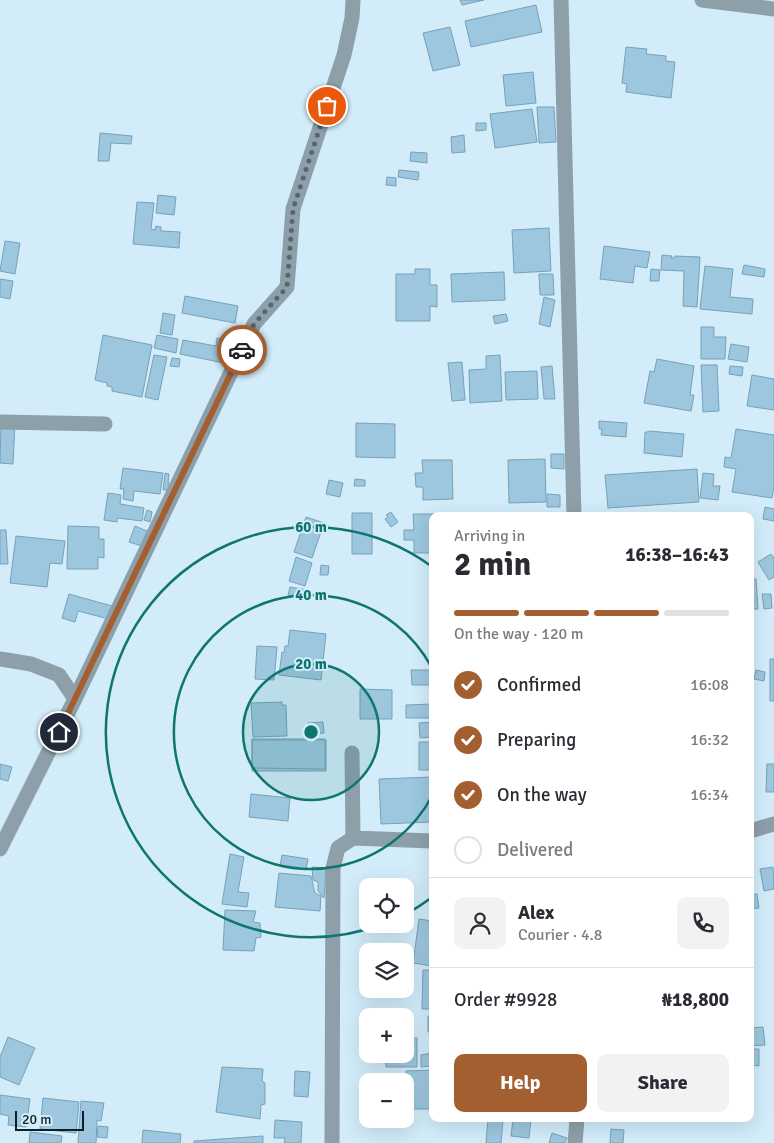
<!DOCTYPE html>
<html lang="en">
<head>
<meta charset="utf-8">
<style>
  body { margin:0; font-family:Signika,sans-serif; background:#f2f2f3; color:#2b2b33; height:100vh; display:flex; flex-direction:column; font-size:19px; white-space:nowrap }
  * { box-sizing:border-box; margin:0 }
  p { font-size:16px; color:#7c7c81 }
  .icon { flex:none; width:28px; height:28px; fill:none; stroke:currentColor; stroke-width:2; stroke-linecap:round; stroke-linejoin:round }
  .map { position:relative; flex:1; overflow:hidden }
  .details { position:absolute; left:429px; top:512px; width:325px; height:610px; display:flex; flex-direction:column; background:#fff; border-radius:10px; box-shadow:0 5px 20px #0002 }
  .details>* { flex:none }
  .buttons { position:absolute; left:359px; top:878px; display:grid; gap:10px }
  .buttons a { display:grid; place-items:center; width:55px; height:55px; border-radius:10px; background:#fff; box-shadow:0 5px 20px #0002; font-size:25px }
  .scale { position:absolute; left:15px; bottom:12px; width:69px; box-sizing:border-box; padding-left:5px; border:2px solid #0f1f28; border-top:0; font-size:14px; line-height:18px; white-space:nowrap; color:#0f1f28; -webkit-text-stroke:4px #d2ecfa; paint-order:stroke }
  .pin { position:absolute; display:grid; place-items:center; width:42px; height:42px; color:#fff; margin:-21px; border:2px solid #fff; border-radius:50%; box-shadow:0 1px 5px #0007 }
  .courier { position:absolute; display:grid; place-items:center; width:50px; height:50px; margin:-25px; border:4px solid #a45f31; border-radius:50%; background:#fff; color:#222; box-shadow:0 1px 6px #0007 }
  .headline em { font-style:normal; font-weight:800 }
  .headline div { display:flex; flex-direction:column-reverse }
  .headline { display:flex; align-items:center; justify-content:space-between; height:85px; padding:0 25px }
  h1 { font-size:32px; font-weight:800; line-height:38px }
  .bar { display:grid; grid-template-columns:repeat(4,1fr); gap:8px 5px; align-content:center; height:60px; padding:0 25px }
  .bar i { height:6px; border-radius:4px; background:#e1e1e2 }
  .bar .active { background:#a45f31 }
  .bar p { grid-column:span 4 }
  .line { display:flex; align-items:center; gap:12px; padding:0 25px; border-top:1px solid #e1e1e2 }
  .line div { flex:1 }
  .round { display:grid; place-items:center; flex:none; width:52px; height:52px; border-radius:10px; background:#f2f2f3 }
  ol { padding:0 25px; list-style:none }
  li { display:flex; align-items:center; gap:15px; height:55px }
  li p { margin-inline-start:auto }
  li .icon { padding:5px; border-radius:50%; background:#a45f31; color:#fff; stroke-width:4 }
  li:last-child { color:#7c7c81 }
  li i { width:28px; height:28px; border:2px solid #e1e1e2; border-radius:50% }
  .cta { display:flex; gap:10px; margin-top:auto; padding:10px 25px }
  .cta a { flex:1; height:58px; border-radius:10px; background:#a45f31; color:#fff; font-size:20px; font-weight:800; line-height:58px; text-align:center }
  .cta a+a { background:#f2f2f3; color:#2b2b33 }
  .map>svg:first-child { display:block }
</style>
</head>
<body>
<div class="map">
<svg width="774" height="1143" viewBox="0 0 774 1143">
  <rect width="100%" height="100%" fill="#d2ecfa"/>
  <path fill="#9cc7de" stroke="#78a1b8" d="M460,0H484L462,5Z
    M536,5L542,32L471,47L465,21Z
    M450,27L460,65L433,71L423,33Z
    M626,47L647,49L646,54L666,56V61L675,62L671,98L626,92L627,84L622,83Z
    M533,72L536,103L506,106L503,75Z
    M537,107H554L556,142L539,143Z
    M532,109L537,142L495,148L490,114Z
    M476,123H486V130L476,131Z
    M100,133L132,136L131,144L111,143L109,161H98Z
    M464,135L465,152L452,153L451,137Z
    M411,152L427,153V163L410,161Z
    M399,170L419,172L418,180L398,177Z
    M387,177L396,178V186L386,185Z
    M158,195L176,197L174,215L156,213Z
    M137,202L154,203L151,229L155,230L156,226L161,227V231L180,232L179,248L133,244Z
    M549,228L551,271L514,273L512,230Z
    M5,241L20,243L15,274L0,271Z
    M604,246L650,252L647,268L635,266L633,283L600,279Z
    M662,255L672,256L671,258H675V256L700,257L697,307L683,306L684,271L661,270Z
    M744,265L765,269L764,277L742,274Z
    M705,266L733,269L730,297L753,299L752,314L700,309Z
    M415,269H430V285H437V307L430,306V321H396V274H415Z
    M651,269L660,270L659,281H650Z
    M504,272L505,300L452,302L451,274Z
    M539,274H553L554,295H540Z
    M0,279L13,281L10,299L0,297Z
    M185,296L238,306L235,323L182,313Z
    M544,297L555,300L550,327L539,324Z
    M163,313L175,315L172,335L160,333Z
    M506,314L508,321L495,324L493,316Z
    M701,327H714V337H726L725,359H701Z
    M103,335L152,345L142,397L112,391V387L107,386V383L95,380Z
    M157,335L178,339L176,353L154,348Z
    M217,338L229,340L224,363L180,354L183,340L216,346Z
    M731,344L749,347L747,362L728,359Z
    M154,355L167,357L158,400L145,397Z
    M500,355L502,401L470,403L469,370L486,369V356Z
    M172,358L180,359L179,367L170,366Z
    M657,359L694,366L690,395H694L691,411L644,403L650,371L654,372Z
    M462,362L465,400L452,401L448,363Z
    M701,365H717L719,411L703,412Z
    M552,366L555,399H544L541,367Z
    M730,366L743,367L742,376L729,374Z
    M537,371L538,399L506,400L505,372Z
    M752,375L774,379V410L747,406Z
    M599,421L627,423L626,437L601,435L602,429H599Z
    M1,423H15L13,464L0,463Z
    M356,423L395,424V458L356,457Z
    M736,429L774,435V487L772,498L732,492L736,469L724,467L725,457L731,458Z
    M649,431L684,434L682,457L644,453L645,432H649Z
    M551,454H564V469L551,468Z
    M545,459L546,502L509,503L508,460Z
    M422,460H452L453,499L423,500V487H416L415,473H423Z
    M123,468L163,473L160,494L134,491L133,501L123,499L124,489H120Z
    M697,469L699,502L608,508L605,475Z
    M165,473L169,474L168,484H170V490H163Z
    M703,473L714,474L713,486H720L718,500L700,498Z
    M355,479L365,480V486H354Z
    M329,480L343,483L340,497L326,494Z
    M108,493L121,495L120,504L144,508L142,521L117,518V522L104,520Z
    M547,494L560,495V507H547Z
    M765,507L774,509V521L763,519Z
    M147,510L152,512L150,522L144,520Z
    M391,512L398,522L391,527L385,519L388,517L386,515Z
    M352,513H372V554H352Z
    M413,514H450V516H432V553H414V540H404V530H414Z
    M495,514V516H459V515Z
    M306,517L324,523L312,558L294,552Z
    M68,526L99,527V539H104V558L98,557V569H67Z
    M135,526L147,531L142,546L129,542Z
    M0,530H6L8,564H0Z
    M16,536L65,541L62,564L50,563L47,587L10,583Z
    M771,554L774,558V577L769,580L758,562Z
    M296,557L312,563L305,586L289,581Z
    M321,565L329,566L328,575H320Z
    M750,579H756L758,609H750Z
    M290,587L308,590L307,598L288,595Z
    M69,594L112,606L109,619L78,611L75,622L62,618Z
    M762,594H771L772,608L764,609Z
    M290,630L326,634L321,680L279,675L282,652L284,653L285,646H288Z
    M257,646L277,647L274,680L255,679Z
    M770,659H774V701H770Z
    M411,670H432V685H412Z
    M756,670L765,672L764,681L754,679Z
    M360,689L392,690V719H360Z
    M282,702V705H286L287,736L253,737L251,703Z
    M432,704V718H406V705Z
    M323,722L324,733L309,734L308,723Z
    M432,722V737L420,738L419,723Z
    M252,739H325V769L252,768Z
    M252,740H326V771H252Z
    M419,742H432V770H419Z
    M0,764L12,767L8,781L0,779Z
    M767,764H774V792H766Z
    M432,777V822L381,824L379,779Z
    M251,794L290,798L288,821L249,817Z
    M230,854L244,857L238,892L249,893L247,907L222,904Z
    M282,855L308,859L306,870L280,866Z
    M312,867L326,868L324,898L318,891V882L313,880Z
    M773,867L774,889L764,891L760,869Z
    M279,873L311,876L315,893L321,896L320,911L275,907Z
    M750,894H757L759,908L750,909Z
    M225,910L256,911L253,922L260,923L261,937L256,938L254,951L223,950Z
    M419,919L432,921V966L413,963Z
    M423,970H432V1009H422Z
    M428,1016H432V1032H428Z
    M763,1027L765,1045L750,1046V1028Z
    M8,1037L35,1048L19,1085L0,1077V1057Z
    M405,1038H417V1067H386L385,1054H405Z
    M750,1049H759V1066L750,1065Z
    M432,1053V1066L421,1067V1055Z
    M222,1067L263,1069L262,1081L265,1083V1104L261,1105L260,1119L216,1112Z
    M432,1070V1109H405L406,1071Z
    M295,1071L310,1072L308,1097L294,1096Z
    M0,1095L30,1099L26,1127L8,1125L9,1116L0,1114Z
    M43,1098L79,1102L76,1133L40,1129Z
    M81,1101L104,1103L101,1121L97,1120L96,1143H78Z
    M488,1119L503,1120L501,1143H486Z
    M513,1119H531L529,1138L511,1136Z
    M275,1120L302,1122L301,1143H284L285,1138H274Z
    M98,1126L108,1127L107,1138L97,1137Z
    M611,1129L624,1130L623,1143H610Z
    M143,1130L181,1134L180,1143H142Z
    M30,1132L62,1136L61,1143H29Z
    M552,1133L567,1138L565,1143H549Z
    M263,1136V1143H194V1141Z"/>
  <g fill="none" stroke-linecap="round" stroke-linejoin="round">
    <path stroke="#8d9fa9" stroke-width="15" d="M561,0L574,516
      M702,0L774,9
      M0,422L105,424
      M0,659L31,664L59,675L75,699
      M352,753L353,838
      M750,831L774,824
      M0,849L75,699L254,324L287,287L293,209L344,55L352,18L353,0
      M332,1143L333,868L338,848L353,838L432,841
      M575,1143L577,1119"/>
  </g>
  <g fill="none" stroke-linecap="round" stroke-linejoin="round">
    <path stroke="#536772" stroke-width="5" stroke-dasharray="0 9" d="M242,350L254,324L287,287L293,209L327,106"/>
    <path stroke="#a45f31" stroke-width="6" d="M59,732L242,350"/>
  </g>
  <circle cx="311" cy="732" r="68" fill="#0f766e" fill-opacity=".12"/>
  <g fill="none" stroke="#0f766e" stroke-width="2.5">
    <circle cx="311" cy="732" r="68"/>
    <path d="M432 796A137 137 0 1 1 432 668"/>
    <path d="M431 898A205 205 0 0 1 406 914M383 924A205 205 0 1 1 431 566"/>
  </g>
  <circle cx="311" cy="732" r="8" fill="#0f766e" stroke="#d2ecfa" stroke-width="2.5"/>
  <g font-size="15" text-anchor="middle" font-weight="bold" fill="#0f766e" stroke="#d2ecfa" stroke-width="4" stroke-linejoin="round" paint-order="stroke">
    <text x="311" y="532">60 m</text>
    <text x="311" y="600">40 m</text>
    <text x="311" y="669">20 m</text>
  </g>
</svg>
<div class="buttons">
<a><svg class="icon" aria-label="locate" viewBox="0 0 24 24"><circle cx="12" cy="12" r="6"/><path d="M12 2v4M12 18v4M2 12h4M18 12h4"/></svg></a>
<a><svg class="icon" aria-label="layers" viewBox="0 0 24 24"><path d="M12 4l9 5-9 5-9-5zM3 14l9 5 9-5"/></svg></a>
<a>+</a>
<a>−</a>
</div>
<div class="scale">20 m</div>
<div class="pin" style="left:327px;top:106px;background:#ea580c"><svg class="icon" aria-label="bag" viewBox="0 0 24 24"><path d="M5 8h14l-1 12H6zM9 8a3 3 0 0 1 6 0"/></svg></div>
<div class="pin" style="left:59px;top:732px;background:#1f2937"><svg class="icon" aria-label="home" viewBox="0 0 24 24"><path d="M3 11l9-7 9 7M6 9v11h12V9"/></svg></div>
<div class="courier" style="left:242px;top:350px"><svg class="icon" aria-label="car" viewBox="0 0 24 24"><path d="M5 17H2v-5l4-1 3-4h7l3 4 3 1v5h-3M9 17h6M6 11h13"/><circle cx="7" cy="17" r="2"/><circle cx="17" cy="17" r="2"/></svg></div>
<section class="details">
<div class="headline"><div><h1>2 min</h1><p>Arriving in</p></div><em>16:38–16:43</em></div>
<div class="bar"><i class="active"></i><i class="active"></i><i class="active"></i><i></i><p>On the way · 120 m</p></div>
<ol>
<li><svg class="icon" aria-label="check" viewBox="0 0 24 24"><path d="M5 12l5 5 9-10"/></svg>Confirmed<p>16:08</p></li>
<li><svg class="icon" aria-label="check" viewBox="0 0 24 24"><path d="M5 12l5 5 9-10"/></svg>Preparing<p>16:32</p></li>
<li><svg class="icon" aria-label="check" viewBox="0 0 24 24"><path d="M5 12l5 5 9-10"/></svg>On the way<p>16:34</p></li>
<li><i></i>Delivered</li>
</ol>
<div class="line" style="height:90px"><a class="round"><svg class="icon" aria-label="person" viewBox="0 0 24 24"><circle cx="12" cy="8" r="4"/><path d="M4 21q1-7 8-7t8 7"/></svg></a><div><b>Alex</b><p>Courier · 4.8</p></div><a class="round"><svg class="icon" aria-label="phone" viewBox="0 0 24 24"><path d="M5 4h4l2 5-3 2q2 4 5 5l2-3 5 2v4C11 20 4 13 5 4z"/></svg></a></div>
<div class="line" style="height:65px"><div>Order #9928</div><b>₦18,800</b></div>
<div class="cta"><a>Help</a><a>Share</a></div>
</section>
</div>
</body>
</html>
